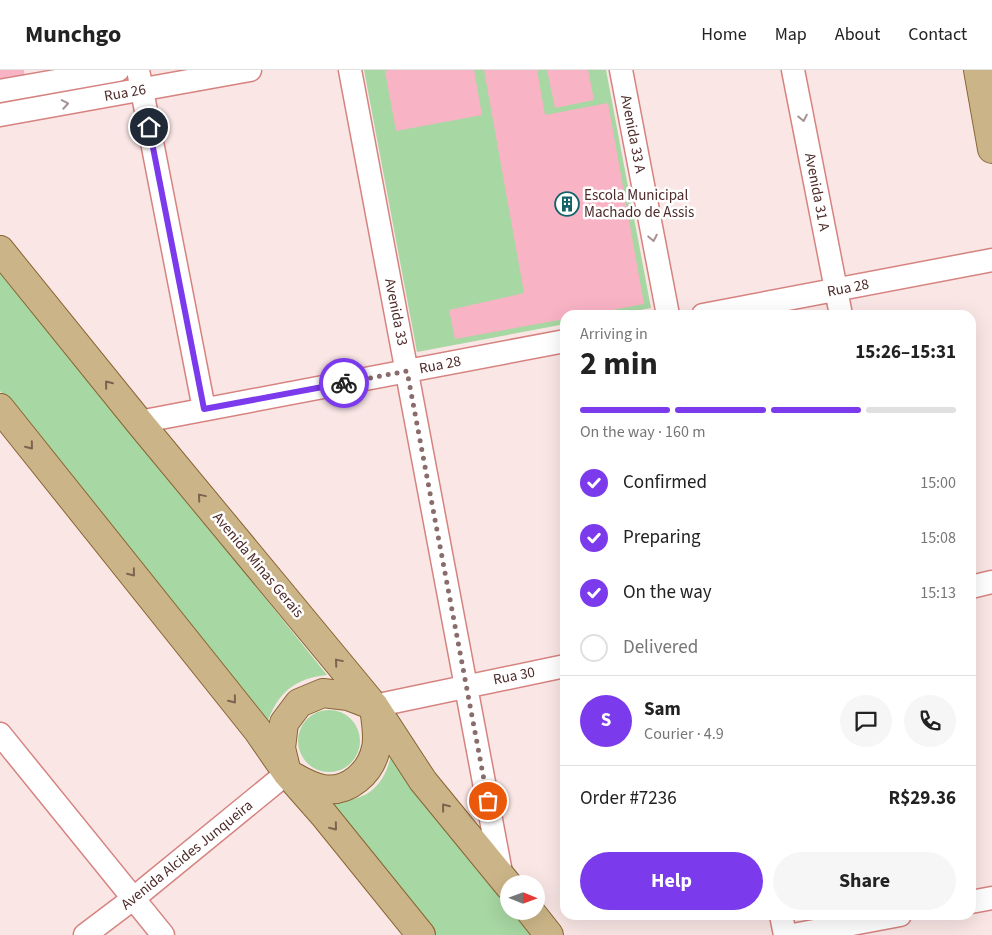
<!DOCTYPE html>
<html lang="en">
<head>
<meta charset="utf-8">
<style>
  body { margin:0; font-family:"Source Sans 3",sans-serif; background:#f6f6f6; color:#222; height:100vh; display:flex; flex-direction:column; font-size:19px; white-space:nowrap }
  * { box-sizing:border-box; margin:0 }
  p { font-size:16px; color:#767676 }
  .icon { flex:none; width:28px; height:28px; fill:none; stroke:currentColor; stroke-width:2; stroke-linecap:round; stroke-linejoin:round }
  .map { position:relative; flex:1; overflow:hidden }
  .drawer { position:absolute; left:560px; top:240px; width:416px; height:610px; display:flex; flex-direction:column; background:#fff; border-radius:15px; box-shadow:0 5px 20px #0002 }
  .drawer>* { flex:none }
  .needle { width:32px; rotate:91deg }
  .buttons { position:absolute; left:500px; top:805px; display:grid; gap:10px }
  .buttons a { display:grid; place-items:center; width:45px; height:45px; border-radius:50%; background:#fff; box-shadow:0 5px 20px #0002; font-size:25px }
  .pin { position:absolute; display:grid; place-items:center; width:42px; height:42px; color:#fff; margin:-21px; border:2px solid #fff; border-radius:50%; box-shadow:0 1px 5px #0007 }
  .courier { position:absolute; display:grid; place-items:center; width:50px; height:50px; margin:-25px; border:4px solid #7c3aed; border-radius:50%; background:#fff; color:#222; box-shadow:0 1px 6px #0007 }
  .overview em { font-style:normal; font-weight:700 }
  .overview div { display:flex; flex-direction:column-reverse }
  .overview { display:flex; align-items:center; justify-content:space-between; height:85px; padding:0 20px }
  h1 { font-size:32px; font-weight:700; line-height:38px }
  .bar { display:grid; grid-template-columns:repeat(4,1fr); gap:8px 5px; align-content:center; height:60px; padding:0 20px }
  .bar i { height:6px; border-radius:4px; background:#e0e0e0 }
  .bar .current { background:#7c3aed }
  .bar p { grid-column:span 4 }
  .line { display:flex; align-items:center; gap:12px; padding:0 20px; border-top:1px solid #e0e0e0 }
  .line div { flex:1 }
  .round { display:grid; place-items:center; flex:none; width:52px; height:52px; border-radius:26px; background:#f6f6f6 }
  ol { padding:0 20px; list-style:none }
  li { display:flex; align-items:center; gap:15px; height:55px }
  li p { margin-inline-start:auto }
  li .icon { padding:5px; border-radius:50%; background:#7c3aed; color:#fff; stroke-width:4 }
  li:last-child { color:#767676 }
  li i { width:28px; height:28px; border:2px solid #e0e0e0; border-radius:50% }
  .action { display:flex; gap:10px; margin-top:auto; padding:10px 20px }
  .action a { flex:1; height:58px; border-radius:30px; background:#7c3aed; color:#fff; font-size:20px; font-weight:700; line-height:58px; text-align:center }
  .action a+a { background:#f6f6f6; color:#222 }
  header { display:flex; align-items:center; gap:30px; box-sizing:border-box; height:70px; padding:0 25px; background:#fff; border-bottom:1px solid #e0e0e0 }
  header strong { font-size:24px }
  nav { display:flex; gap:28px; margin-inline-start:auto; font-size:18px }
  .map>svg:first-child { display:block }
</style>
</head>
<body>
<header>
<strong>Munchgo</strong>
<nav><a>Home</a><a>Map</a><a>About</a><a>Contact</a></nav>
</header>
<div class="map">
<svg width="992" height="865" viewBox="0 0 992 865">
  <rect width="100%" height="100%" fill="#f9e6e5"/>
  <path fill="#a7d7a2" d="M364,0H606L651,238L613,245H565V254L417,282Z
    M0,198L327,605C295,608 277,623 267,654L0,321Z
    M298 671a31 31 0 1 1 62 0a31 31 0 1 1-62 0Z
    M391,685L509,832V841H516L535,865H436L328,729C362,735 384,719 391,685Z"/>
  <path fill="#f8b3c5" d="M0,0H24L25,10L0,14Z
    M389,0H474L482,45L396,61L385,1Z
    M484,0H537L545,45L608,33L644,234L586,245H565V249L455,269L449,240L524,223Z
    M547,0H588L594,30L555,38Z"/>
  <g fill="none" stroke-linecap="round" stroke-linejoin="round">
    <g stroke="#d68380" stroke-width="25">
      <path id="minor" d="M138,0L204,339
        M350,0L502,808
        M621,0L668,245
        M793,0L841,245
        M0,21L118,0
        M0,45L250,0
        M703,245L992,190
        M139,352L565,271
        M971,517L992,512
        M374,636L565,596
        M0,664L163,865
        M971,832L992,828
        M781,845L785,865
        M85,865L134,828L287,703
        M793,865L900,845"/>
    </g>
    <g stroke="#896433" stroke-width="30">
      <path id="major" d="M978,0L992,79
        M0,180L139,352L374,636L423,711L509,816
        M0,338L258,661L287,703L324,745L421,865
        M323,623L348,626L374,636C375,649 379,665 376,678C371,703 348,723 323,719C310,717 298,709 287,703L281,678L284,653L299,633Z
        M530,841L549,865"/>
    </g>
    <use href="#minor" stroke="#fff" stroke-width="22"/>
    <use href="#major" stroke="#cbb588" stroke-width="28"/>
  </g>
  <defs><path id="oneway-chevron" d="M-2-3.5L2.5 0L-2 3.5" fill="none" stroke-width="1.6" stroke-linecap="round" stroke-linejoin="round" transform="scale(1.25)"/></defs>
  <g stroke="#a69494">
    <use href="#oneway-chevron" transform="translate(65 34) rotate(-10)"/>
    <use href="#oneway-chevron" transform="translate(803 48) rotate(79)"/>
    <use href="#oneway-chevron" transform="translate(653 168) rotate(79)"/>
  </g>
  <g stroke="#7f624f">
    <use href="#oneway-chevron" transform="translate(108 314) rotate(-129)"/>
    <use href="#oneway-chevron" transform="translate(30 376) rotate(51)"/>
    <use href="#oneway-chevron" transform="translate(201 427) rotate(-130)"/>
    <use href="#oneway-chevron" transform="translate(132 503) rotate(51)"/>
    <use href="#oneway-chevron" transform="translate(338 592) rotate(-130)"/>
    <use href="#oneway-chevron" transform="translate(233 630) rotate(51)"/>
    <use href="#oneway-chevron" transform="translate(445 737) rotate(-129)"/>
    <use href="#oneway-chevron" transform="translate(334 757) rotate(51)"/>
  </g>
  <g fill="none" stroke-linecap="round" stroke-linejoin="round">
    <path stroke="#896c6b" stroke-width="5" stroke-dasharray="0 9" d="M344,313L407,301L488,731"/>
    <path stroke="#7c3aed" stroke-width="6" d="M149,57L204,339L344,313"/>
  </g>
  <defs>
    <g id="building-ring" transform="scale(1.25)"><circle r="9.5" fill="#fff" stroke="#136368" stroke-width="1.5"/><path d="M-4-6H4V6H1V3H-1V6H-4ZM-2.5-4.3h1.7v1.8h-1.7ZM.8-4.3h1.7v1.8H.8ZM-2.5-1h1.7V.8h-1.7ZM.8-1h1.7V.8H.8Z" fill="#136368"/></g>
  </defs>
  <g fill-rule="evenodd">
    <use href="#building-ring" x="567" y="134"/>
  </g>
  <g text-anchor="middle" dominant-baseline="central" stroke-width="5" stroke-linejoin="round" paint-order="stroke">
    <g font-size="15" fill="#4d2a29" stroke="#fff">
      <text transform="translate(125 23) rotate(-10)">Rua 26</text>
      <text transform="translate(633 64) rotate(79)">Avenida 33 A</text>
      <text transform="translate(817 122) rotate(79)">Avenida 31 A</text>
      <text transform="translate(848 218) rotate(-11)">Rua 28</text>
      <text transform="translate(396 242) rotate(79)">Avenida 33</text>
      <text transform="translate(440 295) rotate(-11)">Rua 28</text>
      <text transform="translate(258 495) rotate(50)">Avenida Minas Gerais</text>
      <text transform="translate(514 606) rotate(-11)">Rua 30</text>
      <text transform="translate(187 785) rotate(-39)">Avenida Alcides Junqueira</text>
    </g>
    <g font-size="15" fill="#4d2a29" stroke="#fff" text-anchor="start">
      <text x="584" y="125">Escola Municipal<tspan x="584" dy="17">Machado de Assis</tspan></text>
    </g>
  </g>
</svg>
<div class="buttons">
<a><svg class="needle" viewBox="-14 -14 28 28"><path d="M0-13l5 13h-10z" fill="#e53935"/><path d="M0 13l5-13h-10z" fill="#767676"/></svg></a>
</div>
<div class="pin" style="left:488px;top:731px;background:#ea580c"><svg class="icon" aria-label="bag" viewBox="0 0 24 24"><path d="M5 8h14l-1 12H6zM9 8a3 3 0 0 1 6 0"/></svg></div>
<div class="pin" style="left:149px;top:57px;background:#1f2937"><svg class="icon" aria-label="home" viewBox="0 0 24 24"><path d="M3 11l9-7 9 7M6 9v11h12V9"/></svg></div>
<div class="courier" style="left:344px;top:313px"><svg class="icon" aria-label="bike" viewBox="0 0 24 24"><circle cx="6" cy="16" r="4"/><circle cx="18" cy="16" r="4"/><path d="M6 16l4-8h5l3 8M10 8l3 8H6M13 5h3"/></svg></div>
<section class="drawer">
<div class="overview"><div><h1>2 min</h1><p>Arriving in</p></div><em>15:26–15:31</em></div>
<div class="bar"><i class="current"></i><i class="current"></i><i class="current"></i><i></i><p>On the way · 160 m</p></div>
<ol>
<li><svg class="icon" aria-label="check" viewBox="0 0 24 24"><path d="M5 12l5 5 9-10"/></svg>Confirmed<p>15:00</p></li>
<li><svg class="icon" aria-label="check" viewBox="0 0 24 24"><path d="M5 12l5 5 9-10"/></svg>Preparing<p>15:08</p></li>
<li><svg class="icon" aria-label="check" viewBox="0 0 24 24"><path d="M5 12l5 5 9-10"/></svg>On the way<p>15:13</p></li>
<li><i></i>Delivered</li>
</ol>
<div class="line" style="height:90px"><b class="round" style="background:#7c3aed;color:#fff">S</b><div><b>Sam</b><p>Courier · 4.9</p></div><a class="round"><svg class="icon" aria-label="chat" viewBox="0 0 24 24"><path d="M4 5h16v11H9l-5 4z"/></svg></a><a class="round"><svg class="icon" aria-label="phone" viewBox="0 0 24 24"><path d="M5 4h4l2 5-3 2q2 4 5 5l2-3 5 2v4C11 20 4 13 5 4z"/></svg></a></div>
<div class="line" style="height:65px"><div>Order #7236</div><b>R$29.36</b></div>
<div class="action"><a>Help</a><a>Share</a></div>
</section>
</div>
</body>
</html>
